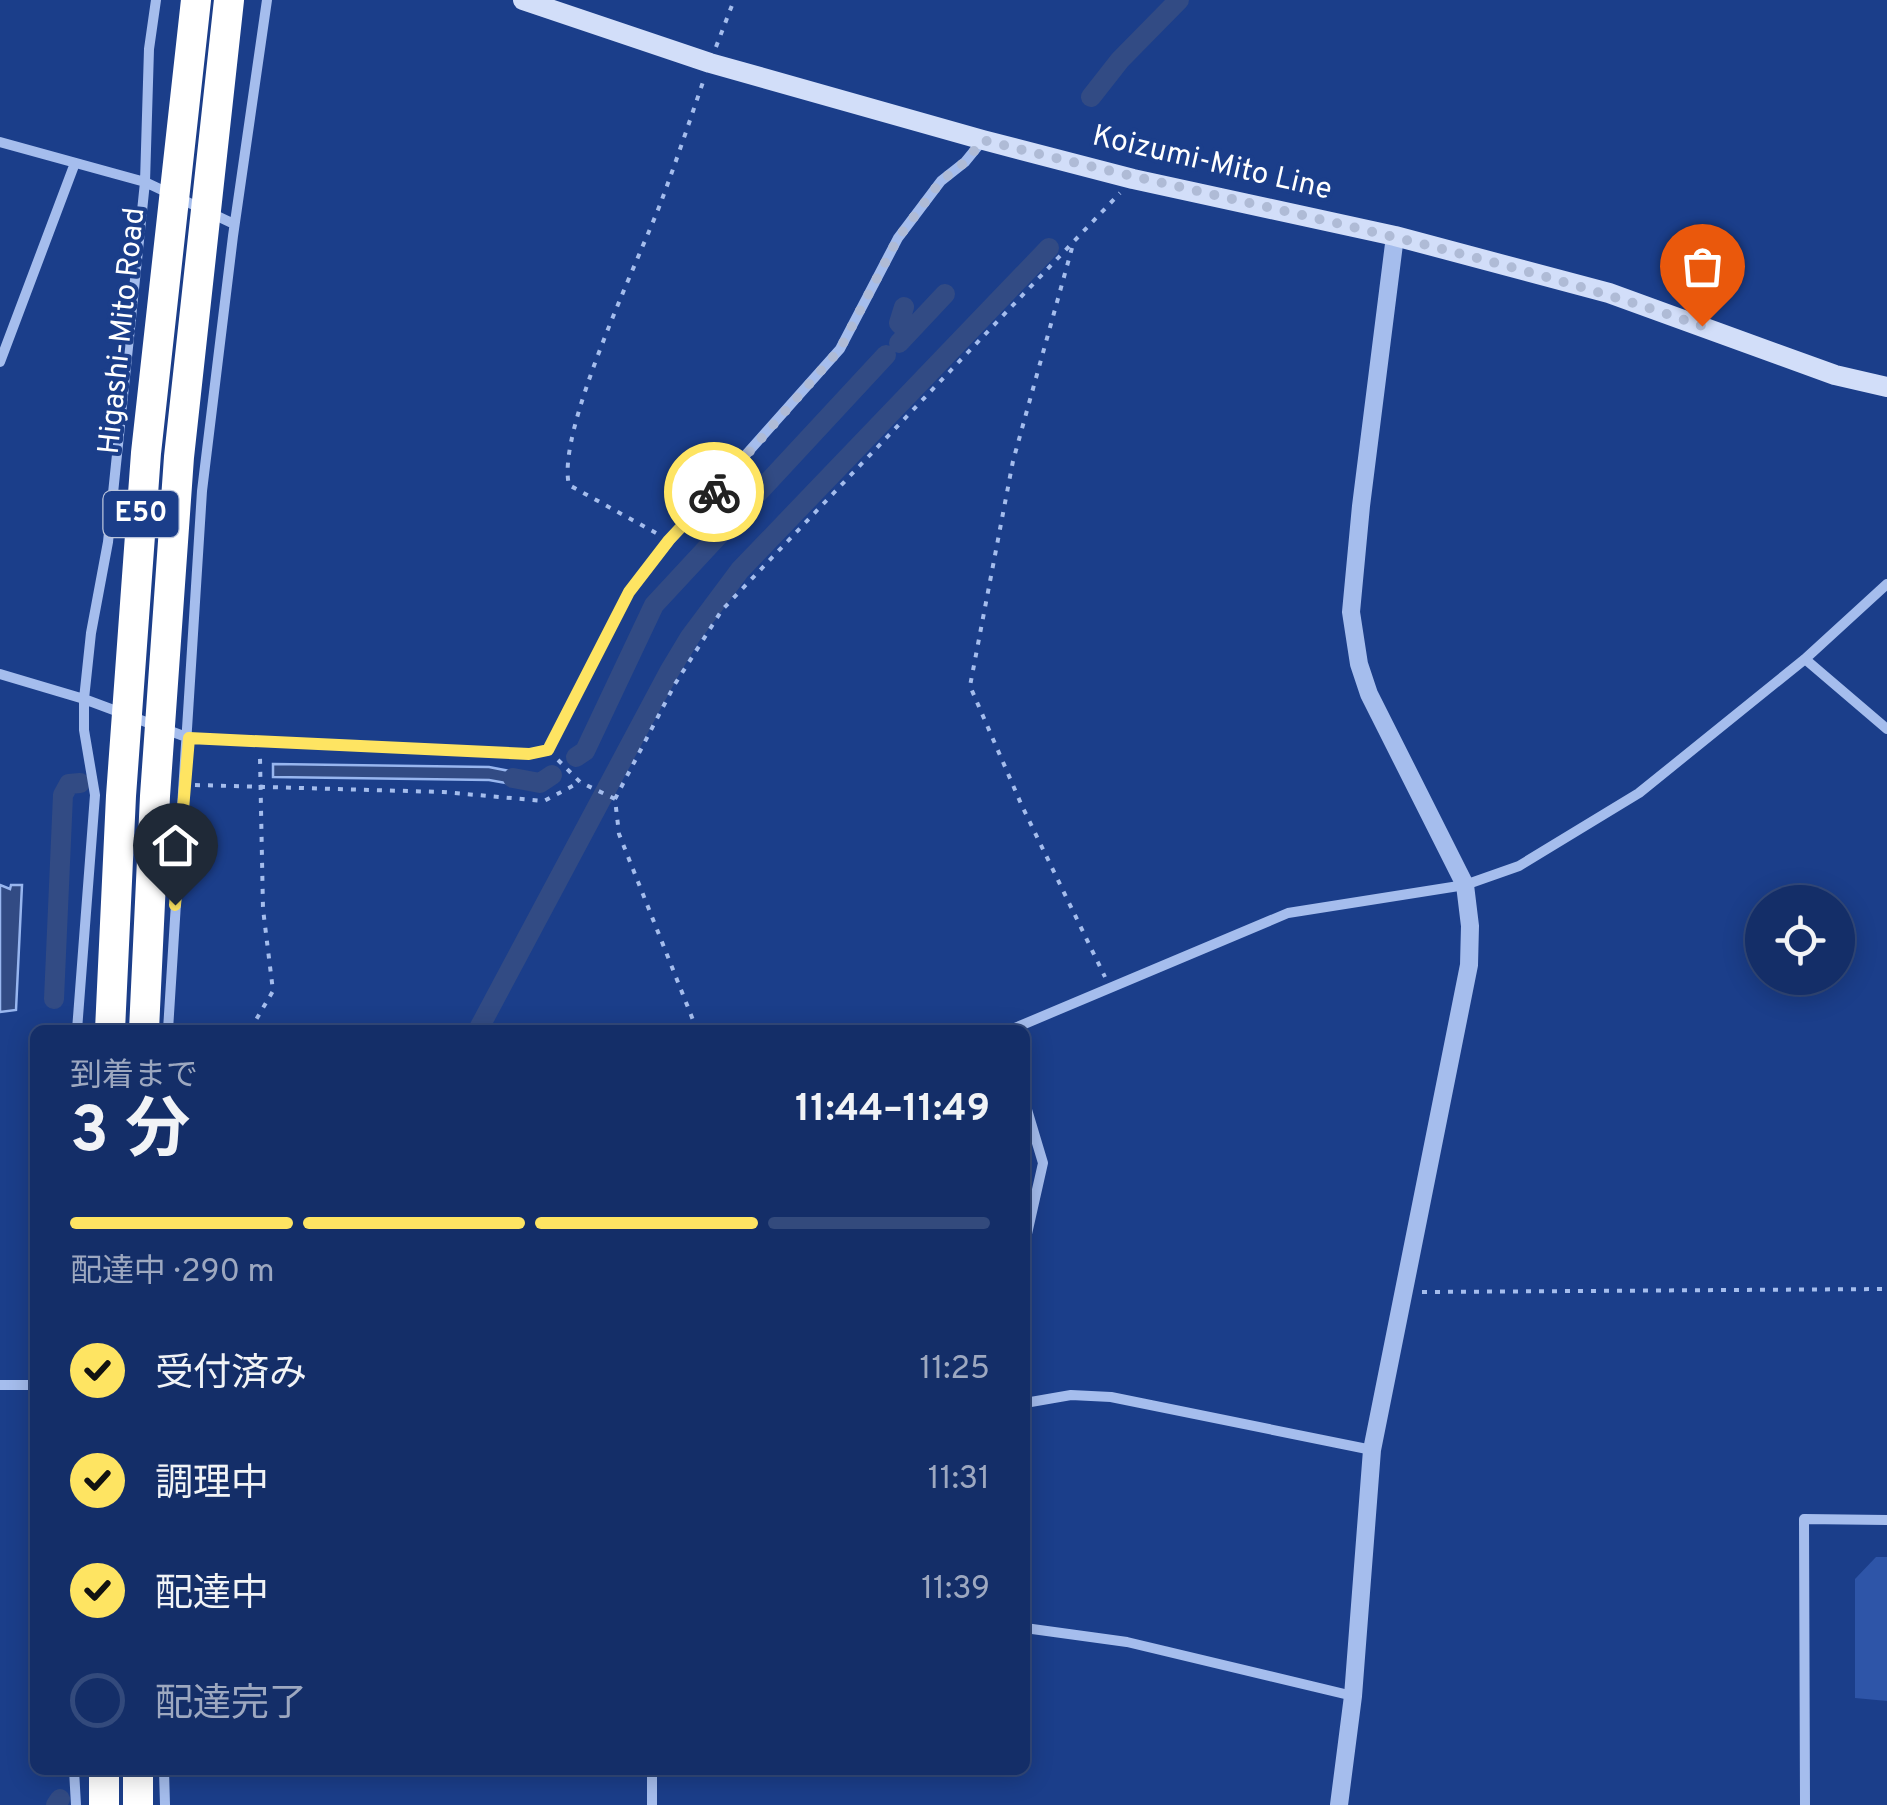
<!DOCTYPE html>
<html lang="ja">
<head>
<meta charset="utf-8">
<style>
  body { margin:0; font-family:Overpass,"Noto Sans JP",sans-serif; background:#213a71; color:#f1f3f6; height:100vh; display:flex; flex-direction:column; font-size:38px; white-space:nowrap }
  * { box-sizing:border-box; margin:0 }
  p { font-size:32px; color:#9da8c0 }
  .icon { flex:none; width:55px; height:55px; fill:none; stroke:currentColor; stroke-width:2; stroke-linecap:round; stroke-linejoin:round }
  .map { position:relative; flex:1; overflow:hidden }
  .drawer { position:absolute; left:30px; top:1025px; width:1000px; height:750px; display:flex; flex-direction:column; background:#142e68; border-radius:15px; box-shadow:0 5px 25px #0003,0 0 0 2px #334a7c }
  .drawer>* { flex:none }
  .tools { position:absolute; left:1745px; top:885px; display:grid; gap:20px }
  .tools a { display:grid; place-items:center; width:110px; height:110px; border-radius:50%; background:#142e68; box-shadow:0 5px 25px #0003,0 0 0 2px #334a7c; font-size:50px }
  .pin { position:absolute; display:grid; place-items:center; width:85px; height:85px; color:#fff; margin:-102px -42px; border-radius:50% 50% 50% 0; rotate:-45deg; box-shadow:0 0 10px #0007 }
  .pin .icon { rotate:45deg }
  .courier { position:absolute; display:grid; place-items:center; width:100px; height:100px; margin:-50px; border:8px solid #fee462; border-radius:50%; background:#fff; color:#222; box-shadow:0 2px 12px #0007 }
  .headline em { font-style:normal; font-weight:700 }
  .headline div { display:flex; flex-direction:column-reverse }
  .headline { display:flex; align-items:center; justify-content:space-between; height:170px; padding:0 40px }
  h1 { font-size:65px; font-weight:700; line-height:75px }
  .bar { display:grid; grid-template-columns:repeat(4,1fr); gap:15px 10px; align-content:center; height:120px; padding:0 40px }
  .bar i { height:12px; border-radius:8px; background:#334a7c }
  .bar .active { background:#fee462 }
  .bar p { grid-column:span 4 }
  ol { padding:0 40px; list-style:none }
  li { display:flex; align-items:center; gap:30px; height:110px }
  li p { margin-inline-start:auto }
  li .icon { padding:10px; border-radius:50%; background:#fee462; color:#111; stroke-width:4 }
  li:last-child { color:#9da8c0 }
  li i { width:55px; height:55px; border:5px solid #334a7c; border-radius:50% }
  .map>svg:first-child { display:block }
</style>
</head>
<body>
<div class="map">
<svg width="1887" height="1805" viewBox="0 0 1887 1805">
  <rect width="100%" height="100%" fill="#1b3e8a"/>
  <path fill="#2e55a8" d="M1876,1557H1887V1701L1855,1698V1579Z"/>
  <path fill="#324b84" stroke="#98b6ef" stroke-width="2.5" d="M273,764L489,767L540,777V789L489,780L273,777Z
    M0,885L10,889L11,885H22L16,1010L0,1012Z"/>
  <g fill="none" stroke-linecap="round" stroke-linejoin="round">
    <path stroke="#324b84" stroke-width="20" d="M1091,97L1120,60L1179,0
      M904,307L899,323L908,332
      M899,343L945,294
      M576,757L585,751L654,605L886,355
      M513,778L540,783L552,775
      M54,999L63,795L69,784L80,783
      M478,1030L669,672L690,637L740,570L1049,248
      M56,1805L60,1799"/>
    <path stroke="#a5bded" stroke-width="4" stroke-dasharray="5 8" stroke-linecap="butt" d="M716,47L734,0
      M1072,248L1013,461L970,686L1022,806L1105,977
      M656,533L569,485C556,431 638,262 661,202C676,162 690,120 704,79
      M558,760L580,782L615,799L619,834L697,1030
      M195,785L443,792L544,801L580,782
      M615,799L675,684L722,610L1120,193
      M250,1030L273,991L263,909L260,758
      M1422,1292L1887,1289"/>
    <path stroke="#a5bded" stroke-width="10" d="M0,142L145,182L234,224
      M0,362L75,163
      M1805,659L1887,729
      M0,674L84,699L189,738L529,754L548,750L629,592L669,541L840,349L898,238L941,181L965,162L983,140
      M77,1030L95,795L84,730V699L91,633L108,542L145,182L149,49L156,0
      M168,1030L202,491L233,236L267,0
      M1010,1030L1288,913L1465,885L1519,866L1639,793L1805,659L1887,584
      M1025,1103L1043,1163L1027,1234L1025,1259
      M0,1385H35
      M1025,1403L1071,1395L1111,1397L1372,1450
      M1025,1628L1127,1642L1353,1696
      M74,1770L76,1805
      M164,1770L165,1805
      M652,1770V1805
      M1805,1805L1804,1519L1887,1520"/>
    <path stroke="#a5bded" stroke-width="18" d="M1339,1805L1353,1696L1372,1450L1469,965L1470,926L1465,885L1369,694L1359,664L1351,612L1361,506L1395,236"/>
    <path stroke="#d2def9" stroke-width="20" d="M523,0L710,63L983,140L1133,179L1395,236L1609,293L1835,375L1887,387"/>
    <path stroke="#fff" stroke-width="30" d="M104,1770V1805
      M138,1770V1805"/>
    <path stroke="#fff" stroke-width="30" d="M110,1030L121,796L146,453L196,0
      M144,1030L155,796L179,457L229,0"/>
  </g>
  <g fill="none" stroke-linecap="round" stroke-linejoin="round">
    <path stroke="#afbbd6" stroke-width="10" stroke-dasharray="0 18" d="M714,492L840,349L898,238L941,181L965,162L983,140C1223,201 1468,244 1702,326"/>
    <path stroke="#fee462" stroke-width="12" d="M175,905L189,738L529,754L548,750L629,592L669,540L714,492"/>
  </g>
  <g text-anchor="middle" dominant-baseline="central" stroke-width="8" stroke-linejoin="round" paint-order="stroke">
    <rect fill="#1b3e8a" stroke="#bbc5dc" stroke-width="2.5" x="103.5" y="491" width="75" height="46" rx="8"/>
    <g font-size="28" font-weight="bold" fill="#fff">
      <text x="141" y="514">E50</text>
    </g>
    <g font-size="30" fill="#fff" stroke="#1b3e8a">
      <text transform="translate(1212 164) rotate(13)">Koizumi-Mito Line</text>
      <text transform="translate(123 331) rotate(-84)">Higashi-Mito Road</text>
    </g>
  </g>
</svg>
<div class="tools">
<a><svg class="icon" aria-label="locate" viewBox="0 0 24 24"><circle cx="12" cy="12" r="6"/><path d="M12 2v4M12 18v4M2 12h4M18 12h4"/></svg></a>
</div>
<div class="pin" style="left:1702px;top:326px;background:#ea580c"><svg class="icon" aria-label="bag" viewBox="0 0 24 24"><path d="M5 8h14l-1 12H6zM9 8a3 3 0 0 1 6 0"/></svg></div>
<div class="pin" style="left:175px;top:905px;background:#1f2937"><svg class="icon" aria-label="home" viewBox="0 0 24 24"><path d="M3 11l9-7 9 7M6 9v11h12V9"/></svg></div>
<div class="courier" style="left:714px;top:492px"><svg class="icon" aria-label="bike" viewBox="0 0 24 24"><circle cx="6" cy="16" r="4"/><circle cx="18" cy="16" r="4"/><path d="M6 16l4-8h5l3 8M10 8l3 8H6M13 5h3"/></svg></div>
<section class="drawer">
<div class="headline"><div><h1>3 分</h1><p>到着まで</p></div><em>11:44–11:49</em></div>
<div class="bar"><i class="active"></i><i class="active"></i><i class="active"></i><i></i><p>配達中 · 290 m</p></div>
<ol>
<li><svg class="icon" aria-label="check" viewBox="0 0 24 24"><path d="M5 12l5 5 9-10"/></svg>受付済み<p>11:25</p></li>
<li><svg class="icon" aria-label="check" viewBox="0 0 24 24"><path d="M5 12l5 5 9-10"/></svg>調理中<p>11:31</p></li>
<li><svg class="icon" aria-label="check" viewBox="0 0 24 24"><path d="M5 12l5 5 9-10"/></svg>配達中<p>11:39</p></li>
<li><i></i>配達完了</li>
</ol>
</section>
</div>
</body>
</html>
